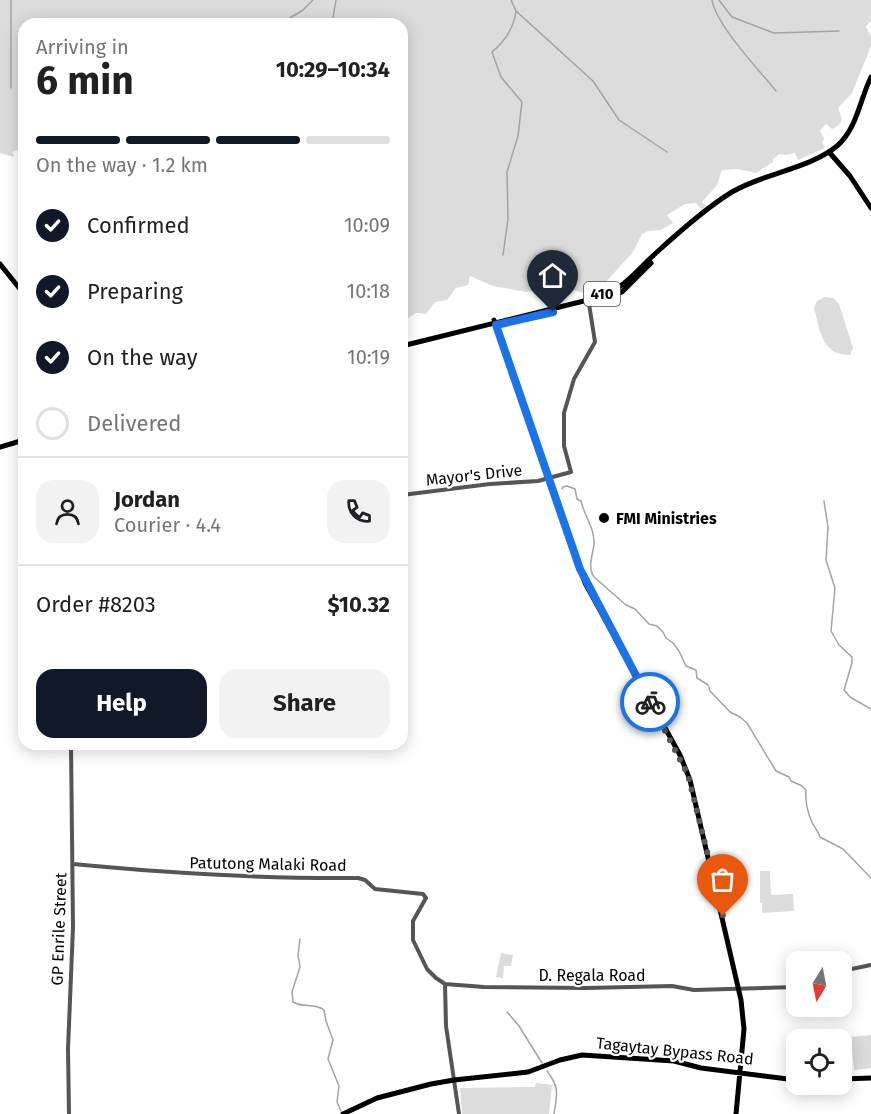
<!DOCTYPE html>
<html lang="en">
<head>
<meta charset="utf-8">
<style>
  body { margin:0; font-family:"Fira Sans",sans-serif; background:#f2f2f2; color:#202124; height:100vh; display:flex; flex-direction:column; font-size:22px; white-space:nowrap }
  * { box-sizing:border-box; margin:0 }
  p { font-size:20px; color:#757577 }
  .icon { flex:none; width:33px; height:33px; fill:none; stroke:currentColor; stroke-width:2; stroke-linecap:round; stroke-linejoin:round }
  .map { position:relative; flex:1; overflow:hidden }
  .details { position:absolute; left:18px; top:18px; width:390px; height:732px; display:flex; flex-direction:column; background:#fff; border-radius:18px; box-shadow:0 3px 15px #0003 }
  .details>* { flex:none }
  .needle { width:39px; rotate:190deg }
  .fabs { position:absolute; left:786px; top:951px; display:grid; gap:12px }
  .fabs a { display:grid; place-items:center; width:66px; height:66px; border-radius:12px; background:#fff; box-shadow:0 3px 15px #0003; font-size:30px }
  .pin { position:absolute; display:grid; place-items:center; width:51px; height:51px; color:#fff; margin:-62px -26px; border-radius:50% 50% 50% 0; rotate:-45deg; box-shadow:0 0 6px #0007 }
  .pin .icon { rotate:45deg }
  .courier { position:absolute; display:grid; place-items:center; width:60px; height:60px; margin:-30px; border:4px solid #1a73e8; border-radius:50%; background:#fff; color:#222; box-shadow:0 2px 8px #0007 }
  .headline em { font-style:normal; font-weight:700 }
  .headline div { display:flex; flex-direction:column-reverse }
  .headline { display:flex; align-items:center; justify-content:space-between; height:102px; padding:0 18px }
  h1 { font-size:39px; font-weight:700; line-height:45px }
  .bar { display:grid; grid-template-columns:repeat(4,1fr); gap:9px 6px; align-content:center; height:72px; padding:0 18px }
  .bar i { height:8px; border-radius:4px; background:#e0e0e0 }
  .bar .current { background:#111827 }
  .bar p { grid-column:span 4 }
  .line { display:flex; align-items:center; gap:15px; padding:0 18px; border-top:2px solid #e0e0e0 }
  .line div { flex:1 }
  .round { display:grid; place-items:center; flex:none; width:63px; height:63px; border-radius:18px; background:#f2f2f2 }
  ol { padding:0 18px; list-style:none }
  li { display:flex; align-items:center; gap:18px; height:66px }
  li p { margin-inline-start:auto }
  li .icon { padding:6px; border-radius:50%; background:#111827; color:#fff; stroke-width:4 }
  li:last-child { color:#757577 }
  li i { width:33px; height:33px; border:3px solid #e0e0e0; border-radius:50% }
  .button { display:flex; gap:12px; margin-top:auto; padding:12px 18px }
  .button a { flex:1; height:69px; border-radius:18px; background:#111827; color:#fff; font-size:24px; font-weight:700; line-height:69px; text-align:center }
  .button a+a { background:#f2f2f2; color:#202124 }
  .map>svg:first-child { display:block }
</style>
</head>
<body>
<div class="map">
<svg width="871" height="1114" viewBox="0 0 871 1114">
  <rect width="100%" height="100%" fill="#fff"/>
  <path fill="#dcdcdc" d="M0,0H871V20L866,27L871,36V46L852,93L838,108L842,119L839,125L832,129L826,124L820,131L824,138L822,143L825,148L798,160L795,153L785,155L779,154L773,159V162L756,173L738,169L722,170L717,185L702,202L706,206L702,210L696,203L685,204L667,215L673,223L661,230L648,231L642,234L633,252L604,284L609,291L593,296L561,286L526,292L493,286L470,276L468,285L456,288L447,300L435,302L426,314L416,313L402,322V24H24V149L13,151L14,157L0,153Z
    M825,297L833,298L839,304L853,348L850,355C822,355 820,331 814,308L817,301Z
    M760,871H770L771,895L793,894L794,911L762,913V903H760Z
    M501,953L513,955L511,966H504L503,978L496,977Z
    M871,1035V1068L854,1070L851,1037Z
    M536,1083L552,1085L549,1114H462L460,1088L535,1087Z"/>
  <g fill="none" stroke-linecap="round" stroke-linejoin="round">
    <path stroke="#a3a3a3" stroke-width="1.5" d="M11,0V88
      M511,0L516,11L593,81L619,120L667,152
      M712,0C716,25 759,70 776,91
      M719,0L732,17L774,33L839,31
      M280,24L303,10L313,0
      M332,24L336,0
      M503,255L508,219L507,172L518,136L522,102L501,77L492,52C505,41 514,28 516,11
      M562,489L563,487L567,486L575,489L577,499L581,501C584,515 595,529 594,544C593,555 587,567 594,577L626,605L635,609L649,624L657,626L663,632L666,638L673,643L679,651L686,666L696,670L697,678L708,685
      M824,501L828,527L826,560L835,588L831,631L839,645L852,657V663L844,690L850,697L871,709
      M709,687L710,691L730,712L740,717L747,723L776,771L789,777L791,781L802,786L806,790C805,800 807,810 811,820C813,826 818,830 820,837L843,849L871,878
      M300,939L298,955L300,967L292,992L293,1002C303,1008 315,1003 324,1010L326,1021L333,1040L328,1059L339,1086L337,1102L341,1111
      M507,1012L519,1026L542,1063
      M547,1071C560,1088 557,1094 554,1114"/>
    <path stroke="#555" stroke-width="4" d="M402,495L490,484L538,481L571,472L564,446V413L574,379L595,342L589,304
      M73,864C168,873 262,879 358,878L365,880L375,889L423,894L426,898L413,921V940L427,969L436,978L445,984L484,987L586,988L672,986L694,990L796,987
      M842,971L871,965
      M445,984L446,1026L459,1114
      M69,1114L68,1049L73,927L71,744"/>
    <path stroke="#000" stroke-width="5" d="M829,152L850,176L871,208
      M0,264L24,294
      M602,300L622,292L651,263
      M494,320L585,583L680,755L690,780L741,1000L744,1029L736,1114
      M402,346L600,297C625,288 638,269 657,252C679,232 707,207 732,192C764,173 809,169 837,146C857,129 860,99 871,77
      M0,447L24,440
      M842,1079L871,1078
      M343,1114L377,1098L431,1084L454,1080L528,1072L560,1060L582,1055L674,1061L701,1068L796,1080"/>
  </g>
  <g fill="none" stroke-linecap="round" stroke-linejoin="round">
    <path stroke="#595959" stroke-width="6" stroke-dasharray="0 10.8" d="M650,702L688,775L723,916"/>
    <path stroke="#1a73e8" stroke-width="8" d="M553,312L496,325L580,569L650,702"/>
  </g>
  <circle fill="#000" stroke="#fff" stroke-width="2" cx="604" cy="518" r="6"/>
  <g text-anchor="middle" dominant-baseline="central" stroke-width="4.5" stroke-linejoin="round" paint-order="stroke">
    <rect fill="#fff" stroke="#4c4c4c" stroke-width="1.5" x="584" y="282" width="36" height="24" rx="4.5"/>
    <g font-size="15" font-weight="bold" fill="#000">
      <text x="602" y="294">410</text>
    </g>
    <g font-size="16" fill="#000" stroke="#fff">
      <text transform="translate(474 475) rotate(-6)">Mayor's Drive</text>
      <text transform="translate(268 864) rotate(1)">Patutong Malaki Road</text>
      <text transform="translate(59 929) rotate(-88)">GP Enrile Street</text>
      <text x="592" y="975">D. Regala Road</text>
      <text transform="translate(675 1051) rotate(6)">Tagaytay Bypass Road</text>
    </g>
    <g font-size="16" font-weight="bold" fill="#000" stroke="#fff" text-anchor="start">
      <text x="616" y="518">FMI Ministries</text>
    </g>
  </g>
</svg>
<div class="fabs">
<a><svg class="needle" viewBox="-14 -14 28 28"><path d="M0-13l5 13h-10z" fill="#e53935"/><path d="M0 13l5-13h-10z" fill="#757577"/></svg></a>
<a><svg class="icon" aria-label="locate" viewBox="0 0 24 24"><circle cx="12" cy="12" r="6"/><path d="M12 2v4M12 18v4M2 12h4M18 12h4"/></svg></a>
</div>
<div class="pin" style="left:723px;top:916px;background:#ea580c"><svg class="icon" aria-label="bag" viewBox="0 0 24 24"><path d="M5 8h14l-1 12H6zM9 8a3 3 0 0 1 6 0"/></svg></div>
<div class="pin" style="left:553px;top:312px;background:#1f2937"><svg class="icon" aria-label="home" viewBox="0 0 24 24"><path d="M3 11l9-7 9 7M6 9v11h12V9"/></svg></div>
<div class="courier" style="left:650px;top:702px"><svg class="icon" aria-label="bike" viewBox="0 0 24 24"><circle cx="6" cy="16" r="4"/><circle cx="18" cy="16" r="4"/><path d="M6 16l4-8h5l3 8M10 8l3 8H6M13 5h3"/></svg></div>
<section class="details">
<div class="headline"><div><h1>6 min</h1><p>Arriving in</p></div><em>10:29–10:34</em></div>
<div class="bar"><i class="current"></i><i class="current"></i><i class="current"></i><i></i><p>On the way · 1.2 km</p></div>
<ol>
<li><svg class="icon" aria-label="check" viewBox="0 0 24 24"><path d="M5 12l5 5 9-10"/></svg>Confirmed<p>10:09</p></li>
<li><svg class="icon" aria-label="check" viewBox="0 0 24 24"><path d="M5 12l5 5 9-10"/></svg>Preparing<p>10:18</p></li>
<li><svg class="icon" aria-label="check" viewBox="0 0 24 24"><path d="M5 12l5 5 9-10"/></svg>On the way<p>10:19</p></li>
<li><i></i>Delivered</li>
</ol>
<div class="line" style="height:108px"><a class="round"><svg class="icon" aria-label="person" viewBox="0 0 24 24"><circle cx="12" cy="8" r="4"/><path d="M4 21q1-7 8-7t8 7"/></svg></a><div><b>Jordan</b><p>Courier · 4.4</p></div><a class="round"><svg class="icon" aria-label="phone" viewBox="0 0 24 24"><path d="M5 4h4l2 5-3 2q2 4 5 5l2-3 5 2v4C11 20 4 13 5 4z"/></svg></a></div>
<div class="line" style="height:78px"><div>Order #8203</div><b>$10.32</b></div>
<div class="button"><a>Help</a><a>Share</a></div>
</section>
</div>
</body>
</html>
